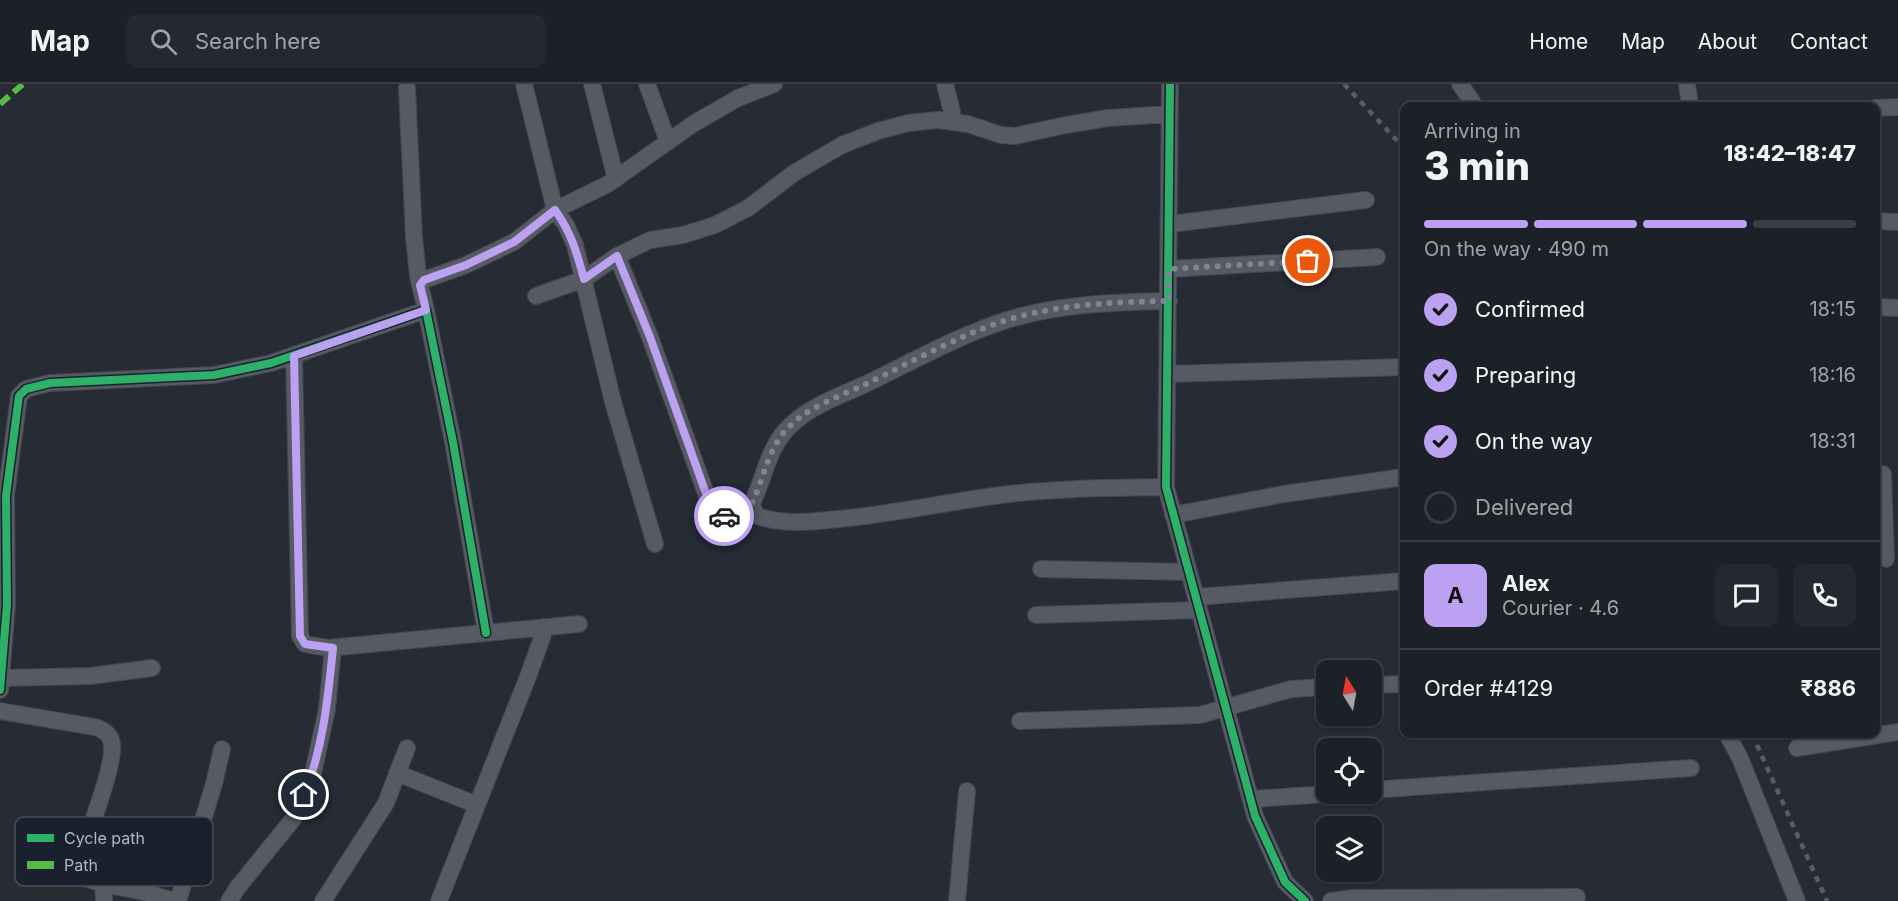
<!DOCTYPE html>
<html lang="en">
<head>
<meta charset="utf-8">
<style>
  body { margin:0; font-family:Inter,sans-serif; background:#25282f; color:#f1f3f6; height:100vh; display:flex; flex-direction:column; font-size:22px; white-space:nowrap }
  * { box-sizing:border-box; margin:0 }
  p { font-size:20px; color:#a0a3a7 }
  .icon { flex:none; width:33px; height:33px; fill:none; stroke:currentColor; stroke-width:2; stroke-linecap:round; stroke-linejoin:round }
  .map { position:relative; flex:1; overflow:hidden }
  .sheet { position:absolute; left:1400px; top:18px; width:480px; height:636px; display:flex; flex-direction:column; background:#1c2027; border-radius:12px; box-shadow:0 2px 4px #0004,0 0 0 2px #3a3e44 }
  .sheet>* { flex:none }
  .needle { width:39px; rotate:349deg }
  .buttons { position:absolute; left:1316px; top:576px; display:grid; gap:12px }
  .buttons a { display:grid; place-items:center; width:66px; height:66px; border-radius:12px; background:#1c2027; box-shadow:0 2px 4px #0004,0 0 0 2px #3a3e44; font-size:30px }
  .pin { position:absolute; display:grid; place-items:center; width:51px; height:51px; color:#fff; margin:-26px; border:3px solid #fff; border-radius:50%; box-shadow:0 2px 6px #0007 }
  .courier { position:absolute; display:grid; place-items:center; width:60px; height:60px; margin:-30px; border:4px solid #bca0f2; border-radius:50%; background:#fff; color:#222; box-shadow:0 2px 8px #0007 }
  .headline em { font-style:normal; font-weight:800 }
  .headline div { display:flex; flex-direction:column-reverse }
  .headline { display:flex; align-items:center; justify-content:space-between; height:102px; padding:0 24px }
  h1 { font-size:39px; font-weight:800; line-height:45px }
  .bar { display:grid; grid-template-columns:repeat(4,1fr); gap:9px 6px; align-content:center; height:72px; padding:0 24px }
  .bar i { height:8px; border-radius:4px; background:#3a3e44 }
  .bar .on { background:#bca0f2 }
  .bar p { grid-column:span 4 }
  .line { display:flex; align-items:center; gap:15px; padding:0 24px; border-top:2px solid #3a3e44 }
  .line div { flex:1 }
  .round { display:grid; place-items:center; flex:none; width:63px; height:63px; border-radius:12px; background:#25282f }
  ol { padding:0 24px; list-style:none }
  li { display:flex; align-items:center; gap:18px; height:66px }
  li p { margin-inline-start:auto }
  li .icon { padding:6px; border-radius:50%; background:#bca0f2; color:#111; stroke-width:4 }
  li:last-child { color:#a0a3a7 }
  li i { width:33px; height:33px; border:3px solid #3a3e44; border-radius:50% }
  header { display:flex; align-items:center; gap:36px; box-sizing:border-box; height:84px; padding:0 30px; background:#1c2027; border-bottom:2px solid #3a3e44 }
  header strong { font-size:28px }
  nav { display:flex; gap:33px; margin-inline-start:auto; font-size:21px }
  .search { width:420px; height:54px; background:#25282f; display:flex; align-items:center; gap:15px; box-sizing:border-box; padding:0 21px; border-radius:12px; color:#a0a3a7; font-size:22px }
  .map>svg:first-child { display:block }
</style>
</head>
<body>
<header>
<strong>Map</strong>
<div class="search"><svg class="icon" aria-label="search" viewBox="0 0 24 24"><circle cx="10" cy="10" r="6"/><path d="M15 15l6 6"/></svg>Search here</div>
<nav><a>Home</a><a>Map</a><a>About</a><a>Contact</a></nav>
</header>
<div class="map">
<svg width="1898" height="817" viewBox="0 0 1898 817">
  <rect width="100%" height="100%" fill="#262b34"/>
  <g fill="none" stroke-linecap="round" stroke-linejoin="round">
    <g stroke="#44474f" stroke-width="18">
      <path id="minor" d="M524,0L555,126L566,141L575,161L613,318L655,460
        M592,0L616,95
        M647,0L668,58
        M945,0L952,28V38
        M1170,0L1166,403L1255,732L1285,798L1305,817
        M1460,0L1475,22
        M1687,0L1690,22
        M407,4L414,153L418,192L420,201
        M1875,24L1898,23
        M1875,137L1898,138
        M1170,140L1366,116
        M617,172L650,253L714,432L719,433L751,421C765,394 767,363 791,341C813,320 843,311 870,298C915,276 960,251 1007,236C1058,220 1115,218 1169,217
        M1169,185L1377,173
        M536,212L584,195L617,172L650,156L683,151L715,141L748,124L794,89L842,61L878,47L908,39L938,36L968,40L1001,51L1015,52L1066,41L1108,34L1170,30
        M1875,223L1898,224
        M426,226L420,201L424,196L466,181L514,158L555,126L608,100L693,40L738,14L774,0
        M294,272L300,552L305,560L328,564L579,540
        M1168,290L1404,283
        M1883,390L1886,475
        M751,421L757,432C783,441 812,438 838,435C893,430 947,418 1001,411C1056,404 1111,404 1166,403
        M1173,431L1284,410L1404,393
        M1041,485L1189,488
        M1196,513L1404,497
        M1036,531L1199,526
        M1,594L90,592L152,584
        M1371,601L1404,600
        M0,606L7,521L6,412L19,312L26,305L50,299L214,291L271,279L426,226L453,358L486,549
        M0,627L95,643C105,646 112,652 112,662C114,684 86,757 76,779L78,792L103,800
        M1020,637L1200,631L1291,605L1326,603
        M1727,650L1740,674L1797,817
        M1797,664L1898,648
        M397,689L477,721
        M1371,706L1691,684
        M1251,715L1328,710
        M104,817L103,800L144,808L174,817
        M178,817L214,700L222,665
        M229,817L238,803L294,734L313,689L327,625L333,564
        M323,817L386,719L407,664
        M439,817L529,590L543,551L544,543
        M957,817L967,707
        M1331,817L1353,814L1577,813"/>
    </g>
    <use href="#minor" stroke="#565a62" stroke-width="16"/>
    <path stroke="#595d66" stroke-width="4.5" stroke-dasharray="6 6" stroke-linecap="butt" d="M1344,0L1404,64
      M1752,650L1827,817"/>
    <path stroke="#58b947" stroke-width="6" stroke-dasharray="12 6" stroke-linecap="butt" d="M0,20L23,0"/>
    <g stroke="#19212f" stroke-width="11">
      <path id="cycleway" d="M1170,0L1166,403L1255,732L1285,798L1305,817
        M0,606L7,521L6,412L19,312L26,305L50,299L214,291L271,279L426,226L453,358L486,549"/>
    </g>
    <use href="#cycleway" stroke="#2db169" stroke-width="8"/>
  </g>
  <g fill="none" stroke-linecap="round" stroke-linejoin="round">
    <path stroke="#7e8594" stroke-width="6" stroke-dasharray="0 10.8" d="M724,432L751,421C765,394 767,363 791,341C813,320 844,311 870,298C915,276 960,251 1007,236C1059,220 1115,218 1169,217V185L1308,177"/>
    <path stroke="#bca0f2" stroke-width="8" d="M304,711C323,665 328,614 333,564L305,560L300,552L294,272L426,226L420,201L424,196L466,181L514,158L555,126C571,148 577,169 584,195L617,172L650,253L714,432H724"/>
  </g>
  <rect x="15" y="733" width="198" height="69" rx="9" fill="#19212f" stroke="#464e5d" stroke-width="1.5"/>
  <rect x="27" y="750" width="27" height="8" fill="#2db169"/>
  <rect x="27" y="777" width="27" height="8" fill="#58b947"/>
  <g font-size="16" fill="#aeb6c7">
    <text x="64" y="760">Cycle path</text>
    <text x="64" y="787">Path</text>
  </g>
</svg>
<div class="buttons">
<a><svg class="needle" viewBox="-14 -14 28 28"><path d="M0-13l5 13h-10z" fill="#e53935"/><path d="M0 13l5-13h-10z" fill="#a0a3a7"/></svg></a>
<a><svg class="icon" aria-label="locate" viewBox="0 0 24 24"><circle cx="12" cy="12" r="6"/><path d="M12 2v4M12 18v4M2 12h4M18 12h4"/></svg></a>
<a><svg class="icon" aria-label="layers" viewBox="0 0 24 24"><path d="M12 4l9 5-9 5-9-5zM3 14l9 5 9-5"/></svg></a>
</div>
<div class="pin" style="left:1308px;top:177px;background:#ea580c"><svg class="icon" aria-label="bag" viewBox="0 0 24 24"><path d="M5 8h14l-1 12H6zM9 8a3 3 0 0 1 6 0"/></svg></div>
<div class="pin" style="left:304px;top:711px;background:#1f2937"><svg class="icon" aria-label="home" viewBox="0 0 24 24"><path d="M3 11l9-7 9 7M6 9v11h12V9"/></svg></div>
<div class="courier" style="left:724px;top:432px"><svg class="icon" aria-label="car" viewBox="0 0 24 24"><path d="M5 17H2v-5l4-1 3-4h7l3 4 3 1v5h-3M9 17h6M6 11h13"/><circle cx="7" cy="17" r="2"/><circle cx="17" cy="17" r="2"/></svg></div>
<section class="sheet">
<div class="headline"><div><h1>3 min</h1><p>Arriving in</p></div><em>18:42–18:47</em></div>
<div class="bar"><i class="on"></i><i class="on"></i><i class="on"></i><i></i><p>On the way · 490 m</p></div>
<ol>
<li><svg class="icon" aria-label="check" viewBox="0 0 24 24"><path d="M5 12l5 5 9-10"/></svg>Confirmed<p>18:15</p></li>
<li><svg class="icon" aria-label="check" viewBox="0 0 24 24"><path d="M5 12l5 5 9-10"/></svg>Preparing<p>18:16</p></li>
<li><svg class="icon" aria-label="check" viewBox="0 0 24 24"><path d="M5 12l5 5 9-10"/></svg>On the way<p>18:31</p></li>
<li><i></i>Delivered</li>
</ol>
<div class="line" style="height:108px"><b class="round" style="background:#bca0f2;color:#111">A</b><div><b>Alex</b><p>Courier · 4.6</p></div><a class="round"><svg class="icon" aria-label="chat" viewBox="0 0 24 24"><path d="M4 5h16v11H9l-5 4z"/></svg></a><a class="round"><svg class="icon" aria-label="phone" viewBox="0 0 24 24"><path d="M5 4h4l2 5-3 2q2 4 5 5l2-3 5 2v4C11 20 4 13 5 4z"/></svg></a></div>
<div class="line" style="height:78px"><div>Order #4129</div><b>₹886</b></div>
</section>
</div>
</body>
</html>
